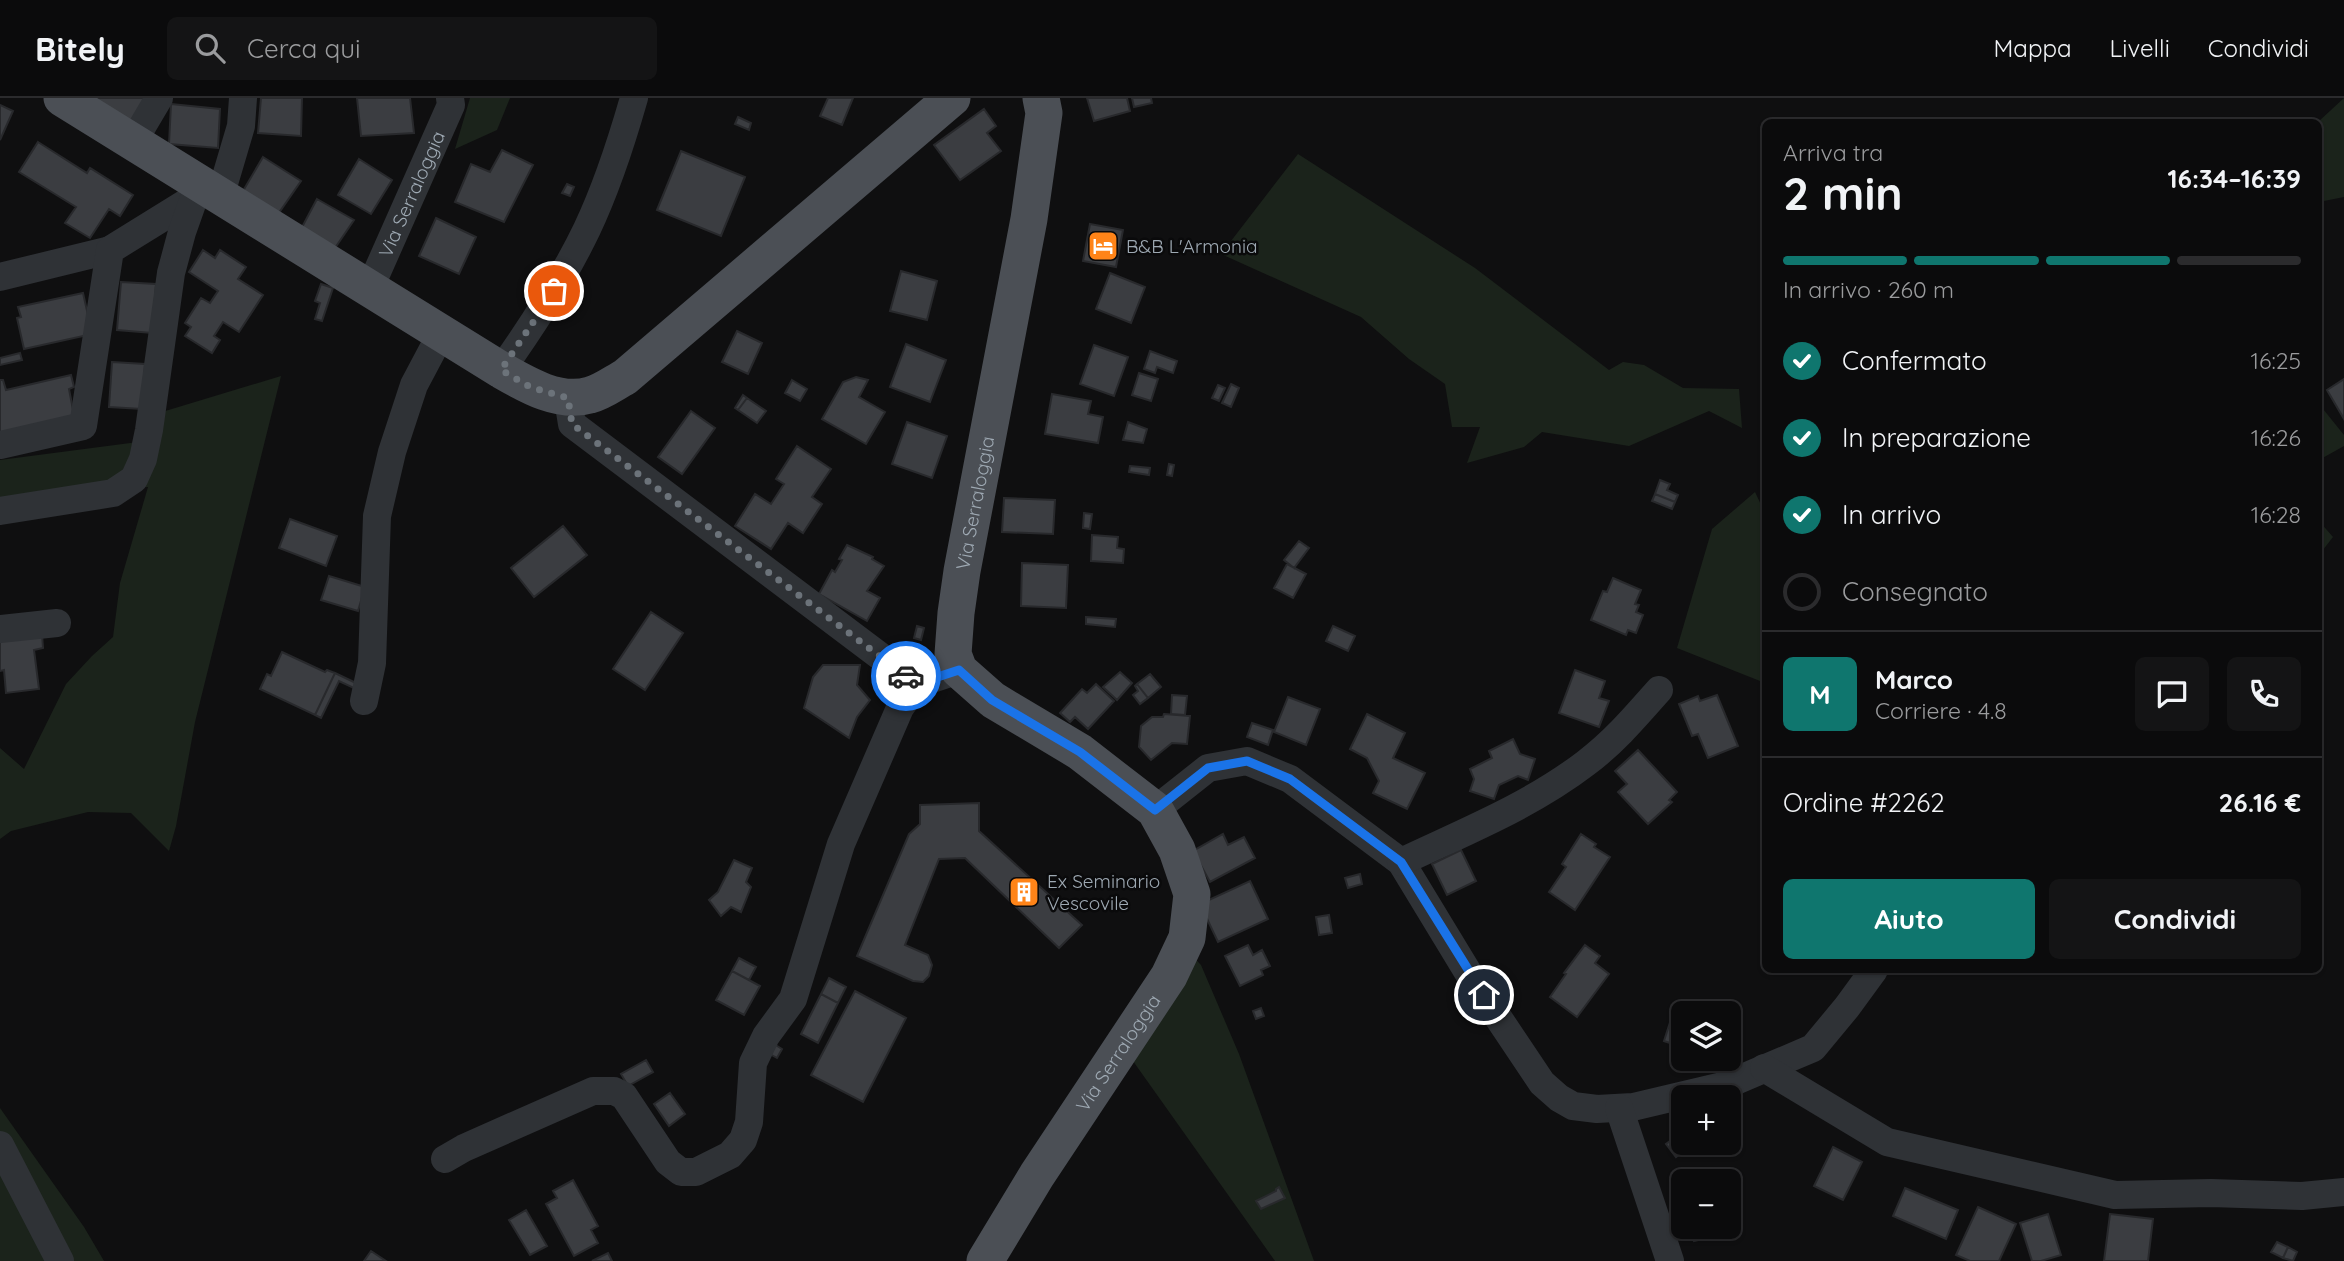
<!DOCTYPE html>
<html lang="it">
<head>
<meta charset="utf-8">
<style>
  body { margin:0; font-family:Quicksand,sans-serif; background:#141415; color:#f1f3f6; height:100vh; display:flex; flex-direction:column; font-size:26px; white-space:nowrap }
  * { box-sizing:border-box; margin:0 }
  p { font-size:23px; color:#9a9b9d }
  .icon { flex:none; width:38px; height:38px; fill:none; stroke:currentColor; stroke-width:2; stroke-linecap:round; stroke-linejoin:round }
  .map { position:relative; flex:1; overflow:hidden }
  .drawer { position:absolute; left:1762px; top:21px; width:560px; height:854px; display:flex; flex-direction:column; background:#0b0b0c; border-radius:10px; box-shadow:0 2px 5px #0004,0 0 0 2px #2b2b2d }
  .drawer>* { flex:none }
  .tools { position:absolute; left:1671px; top:903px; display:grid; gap:14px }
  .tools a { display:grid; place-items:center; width:70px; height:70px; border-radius:10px; background:#0b0b0c; box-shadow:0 2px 5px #0004,0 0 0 2px #2b2b2d; font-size:35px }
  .pin { position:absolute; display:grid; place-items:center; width:60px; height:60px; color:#fff; margin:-30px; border:4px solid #fff; border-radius:50%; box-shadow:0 2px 7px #0007 }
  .courier { position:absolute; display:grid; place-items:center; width:70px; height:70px; margin:-35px; border:5px solid #1a73e8; border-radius:50%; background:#fff; color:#222; box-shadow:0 2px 9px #0007 }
  .headline em { font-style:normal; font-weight:700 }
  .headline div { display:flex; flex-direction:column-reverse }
  .headline { display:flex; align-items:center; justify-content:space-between; height:119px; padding:0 21px }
  h1 { font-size:46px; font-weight:700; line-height:52px }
  .bar { display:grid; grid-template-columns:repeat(4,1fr); gap:10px 7px; align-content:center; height:84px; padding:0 21px }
  .bar i { height:9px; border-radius:5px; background:#2b2b2d }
  .bar .on { background:#0f766e }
  .bar p { grid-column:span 4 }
  .line { display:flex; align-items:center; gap:18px; padding:0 21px; border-top:2px solid #2b2b2d }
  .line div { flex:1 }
  .round { display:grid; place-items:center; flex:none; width:74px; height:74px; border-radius:10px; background:#141415 }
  ol { padding:0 21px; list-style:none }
  li { display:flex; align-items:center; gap:21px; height:77px }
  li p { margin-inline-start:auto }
  li .icon { padding:7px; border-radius:50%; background:#0f766e; color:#fff; stroke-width:4 }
  li:last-child { color:#9a9b9d }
  li i { width:38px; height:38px; border:4px solid #2b2b2d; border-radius:50% }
  .primary-button { display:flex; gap:14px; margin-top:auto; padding:14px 21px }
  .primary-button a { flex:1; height:80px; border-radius:10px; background:#0f766e; color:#fff; font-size:28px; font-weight:700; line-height:80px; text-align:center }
  .primary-button a+a { background:#141415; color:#f1f3f6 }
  header { display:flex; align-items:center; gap:42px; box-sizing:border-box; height:98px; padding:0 35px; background:#0b0b0c; border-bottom:2px solid #2b2b2d }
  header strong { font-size:33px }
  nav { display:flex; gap:38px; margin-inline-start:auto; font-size:24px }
  .search { width:490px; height:63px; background:#141415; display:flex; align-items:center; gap:18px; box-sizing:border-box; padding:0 24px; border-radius:10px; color:#9a9b9d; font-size:26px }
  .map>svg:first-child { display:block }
</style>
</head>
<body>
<header>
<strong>Bitely</strong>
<div class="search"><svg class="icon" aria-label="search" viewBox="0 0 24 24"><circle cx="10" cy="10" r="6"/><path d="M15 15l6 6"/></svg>Cerca qui</div>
<nav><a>Mappa</a><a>Livelli</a><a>Condividi</a></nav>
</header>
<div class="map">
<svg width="2344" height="1163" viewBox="0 0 2344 1163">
  <rect width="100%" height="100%" fill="#0f0f10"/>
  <path fill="#1b231b" d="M470,0H510L497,32L455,51Z
    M2344,0V99L2319,104L2318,24Z
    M1298,56L1475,170L1609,272L1623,264L1644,267L1683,290L1739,291L1742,330L1709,313L1629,348L1542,334L1524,349L1467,365L1480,329H1452L1445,286L1409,261L1361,219L1221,156Z
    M281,278L195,624L176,728L169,753L131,715L88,714L11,733L0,741V650L24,671L66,586L92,558L113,539L120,485L148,389L68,392L0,404V362L161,341L162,314Z
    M2319,306L2344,337V348L2319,362Z
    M1755,394L1766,417V593L1760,583L1677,550L1712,431Z
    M2319,423L2333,439L2319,457Z
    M1188,853L1201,867L1239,956L1314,1163H1275L1128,956Z
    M0,1010L84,1129L104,1163H0Z"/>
  <path fill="#3b3d41" stroke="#28292c" stroke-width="2" d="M85,0H148L130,29Z
    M261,0H302L301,38L258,35Z
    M357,0H410L414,35L361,38Z
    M828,0H853L842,27L820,18Z
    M1087,0H1127L1130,13L1094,23Z
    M1132,0H1151L1152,5L1134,9Z
    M171,6L220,11L218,50L169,46Z
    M0,7L13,13L0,42Z
    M984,11L996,28L987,35L1001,53L960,82L934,47Z
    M738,19L751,25L749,32L735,26Z
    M38,44L87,75L90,70L133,97L120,118L109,111L90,140L65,125L76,109L19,74Z
    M502,52L533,67L504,124L455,104L471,66L490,74Z
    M681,53L745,79L721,138L657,112Z
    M263,59L301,83L276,119L243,93Z
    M359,61L392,82L371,116L338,97Z
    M567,86L574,89L570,98L562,95Z
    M317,101L354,122L335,150L301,131Z
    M436,120L476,139L459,176L419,158Z
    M1090,126L1123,132L1116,169L1083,163Z
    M203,152L215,160L220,152L246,169L238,181L263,197L239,234L223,224L214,238L220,242L212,255L185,238L191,229L185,225L201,200L210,205L218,193L189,174Z
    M901,173L937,183L927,222L890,213Z
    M1110,175L1145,189L1131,225L1096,211Z
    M121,184L156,186L152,235L117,232Z
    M321,186L333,190L322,223L315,221L320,205L315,203Z
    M83,195L90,226L88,237L24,251L17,220L21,219L18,209Z
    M737,233L762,245L748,276L722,264Z
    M906,246L946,262L930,304L890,289Z
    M1094,247L1128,259L1114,298L1080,286Z
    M1150,253L1177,263L1173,275L1157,269L1155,275L1144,271Z
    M20,255L22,262L0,267V260Z
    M112,264L145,266L142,311L109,309Z
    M1139,275L1158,281L1151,303L1132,297Z
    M71,277L74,289L69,291L74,317L0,339V282H3L6,292Z
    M856,279L868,282L859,299L885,314L866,346L822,321L843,284Z
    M2344,281V321L2327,292Z
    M792,282L807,291L800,303L785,295Z
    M1231,286L1239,290L1231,309L1222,305Z
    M1218,287L1225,290L1219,303L1212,300Z
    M1052,296L1091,303L1088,316L1103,319L1098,345L1045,336Z
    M743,297L747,300L738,312L735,310Z
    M747,300L766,313L757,325L738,312Z
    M691,313L715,330L682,376L658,359Z
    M907,324L947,338L932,380L892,366Z
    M1128,324L1147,331L1143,345L1123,342Z
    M797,348L831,371L812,399L822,406L803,435L788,425L771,451L735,428L755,396L771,406L784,386L776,381Z
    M1169,366L1174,367L1172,378L1167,377Z
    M1130,368L1150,370L1149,377L1129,374Z
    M1660,382L1670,386L1667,392L1678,397L1675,404L1655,396Z
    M1655,396L1675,404L1672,411L1652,403Z
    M1004,400L1055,402L1053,436L1002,434Z
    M1084,415L1092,416L1090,431L1083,430Z
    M290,421L337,438L326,468L279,450Z
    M563,428L587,457L534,499L511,470Z
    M1092,437L1118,439L1117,450L1124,451L1123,465L1091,463Z
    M1299,443L1309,450L1294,470L1284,462Z
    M847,447L873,459L872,461L884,468L867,493L880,500L867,523L819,496L832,472L835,474L842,462L839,461Z
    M1022,465L1068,467L1066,510L1021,508Z
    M1287,466L1306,476L1293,500L1274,490Z
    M329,478L365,489L358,513L321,502Z
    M1613,480L1641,492L1635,506L1639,507L1636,514L1643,517L1636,535L1628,532L1626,537L1591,522L1603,493L1607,494Z
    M651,514L683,535L645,592L613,571Z
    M1086,519L1116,521L1115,529L1086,526Z
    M917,528L924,530L921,542L914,540Z
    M1333,528L1355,538L1348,553L1326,543Z
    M42,536L43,550L34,552L39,591L6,595L4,572L0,573V541Z
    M282,554L325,574L327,572L335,575L315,617L260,591L267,576L271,578Z
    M823,567H860L857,587L870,602L857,619L849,640L804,610L813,579Z
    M1575,572L1605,583L1599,600L1609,603L1599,629L1559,615Z
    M1120,574L1132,585L1117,602L1103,589Z
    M335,575L358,586V592L339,583L321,620L315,617Z
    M1150,576L1161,589L1148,600L1137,586Z
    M1096,586L1114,603L1088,631L1075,619L1070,624L1060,615L1082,591L1087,595Z
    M1137,586L1148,600L1140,606L1133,597L1138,593L1135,588Z
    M1172,597L1187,598L1185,617L1171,616Z
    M1717,597L1738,648L1708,660L1698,636L1692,638L1679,606L1698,598L1700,603Z
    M1288,599L1320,611L1306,647L1274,634Z
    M1164,616L1190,618L1187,646L1172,645L1151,662L1139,649L1141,628L1152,619H1163Z
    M1367,616L1405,635L1393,660L1425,675L1407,711L1373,695L1379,683L1367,660L1350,651Z
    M1252,625L1273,632L1268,647L1247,639Z
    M1513,641L1520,656L1535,661L1528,682L1518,678L1499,687L1494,701L1470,693L1474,681L1470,671L1492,660L1489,653Z
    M1638,652L1677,694L1669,702L1672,704L1648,726L1618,694L1627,686L1615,673Z
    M979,705V733L1082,827L1059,850L965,760L939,761L905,847L928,857L932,867L929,878L923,884L913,883L857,858L909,736L920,726V707Z
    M1223,736L1228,747L1244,739L1255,760L1210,784L1193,753Z
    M1581,736L1596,746L1594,749L1610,759L1575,812L1549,794L1566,769L1562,766Z
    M1461,752L1476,783L1447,797L1432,766Z
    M734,762L752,770L746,784L751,789L741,814L731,809L721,818L709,802L718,794Z
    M1360,776L1362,786L1348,790L1345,780Z
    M1250,783L1268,821L1218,844L1200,806Z
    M1329,817L1332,835L1319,837L1316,819Z
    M1248,847L1253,857L1262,852L1270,868L1261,872L1263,877L1240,888L1225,858Z
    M1585,847L1600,858L1595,865L1609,876L1577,919L1550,899L1566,876L1564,875Z
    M739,860L756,869L749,882L732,873Z
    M732,873L760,888L744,917L716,902Z
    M829,880L846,889L838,905L821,896Z
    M855,893L906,920L863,1004L811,977Z
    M821,896L838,905L818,945L801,936Z
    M1261,910L1264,918L1256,921L1253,913Z
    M1673,915L1684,919V935L1679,948L1664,943Z
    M774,946L782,951L777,960L768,955Z
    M646,962L653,974L628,988L621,976Z
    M670,995L685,1016L669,1028L654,1006Z
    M1681,1035L1684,1045H1688L1691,1048L1676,1059L1666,1046Z
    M1833,1049L1862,1064L1843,1102L1814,1088Z
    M1718,1074L1721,1083H1684V1099L1680,1083Z
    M573,1082L598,1128L591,1132L598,1145L574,1158L546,1106L557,1100L553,1093Z
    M1279,1089L1285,1100L1261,1111L1256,1103L1276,1093V1091Z
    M1905,1090L1958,1112L1946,1141L1893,1118Z
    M1978,1109L2016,1126L1999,1163H1970L1956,1157Z
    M526,1112L547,1148L530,1157L509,1122Z
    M2048,1116L2061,1157L2041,1163H2032L2020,1125Z
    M2110,1116L2153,1121L2148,1163H2104Z
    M1729,1118L1733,1134L1694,1143L1691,1129H1729Z
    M2277,1144L2288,1149L2283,1160L2271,1154Z
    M2288,1149L2297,1154L2293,1163L2283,1160Z
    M371,1153L386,1163H364Z
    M608,1155L612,1163H592Z"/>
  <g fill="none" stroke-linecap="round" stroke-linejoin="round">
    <g stroke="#2f3236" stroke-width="28">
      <path d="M133,44L159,0"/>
      <path d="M220,99L241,28L243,0"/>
      <path d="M0,179L110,152"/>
      <path id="s1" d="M369,192L451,7L450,0"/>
      <path d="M501,272C533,227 563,181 587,131C606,91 622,42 634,0"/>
      <path d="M568,301L572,326L917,586"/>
      <path d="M0,347L83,328L110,152L194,100"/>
      <path d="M0,413L113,395L134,381L143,361L149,332L171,175L182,134L194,100L202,87"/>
      <path d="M0,531L57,525"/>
      <path d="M364,603L372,565L377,418L392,354L414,287L441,236"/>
      <path d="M1155,712L1208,670L1247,663L1290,681L1401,764L1469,876L1542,985L1559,1000L1573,1008L1597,1011L1633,1009L1726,987L1813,950L1847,909L1874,872"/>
      <path d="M1401,764C1464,734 1530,708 1586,665C1614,644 1636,618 1659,592"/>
      <path d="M1764,970L1887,1044L2115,1097L2211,1095L2302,1098L2344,1094"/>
      <path d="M1619,1010L1670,1163"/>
      <path d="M0,1047L60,1163"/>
      <path d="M445,1061L464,1050L593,993H614L624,998L668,1064L681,1074H696L730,1057L743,1042L749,1024L753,965L766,938L793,901L841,746L900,610L917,586L959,572"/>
    </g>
    <g stroke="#4b4f55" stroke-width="37">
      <path d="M62,0L501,272C527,287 559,306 590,297C602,294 614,285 625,279L952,0"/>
      <path id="s2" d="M985,1163L1037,1077L1169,878L1187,840L1192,796L1177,752L1155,712L1080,654L993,602L959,572L953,556L956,515L962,473L1029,121L1044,15L1041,0"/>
    </g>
  </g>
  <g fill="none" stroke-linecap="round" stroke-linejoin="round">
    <path stroke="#6c737a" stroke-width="7" stroke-dasharray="0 12.6" d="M554,193L501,272L530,289L568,300L572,326L906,578"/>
    <path stroke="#1a73e8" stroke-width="9" d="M906,578L916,586L959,572L992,602L1080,654L1155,712L1208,670L1247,663L1290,681L1401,764L1484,897"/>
  </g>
  <defs>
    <g id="hotel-square" transform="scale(1.575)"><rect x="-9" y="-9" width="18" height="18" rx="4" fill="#ff8418" stroke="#0a0a0b"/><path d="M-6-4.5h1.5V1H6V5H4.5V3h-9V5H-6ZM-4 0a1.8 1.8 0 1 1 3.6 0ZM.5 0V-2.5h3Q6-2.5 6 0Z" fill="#fff"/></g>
    <g id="building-square" transform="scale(1.575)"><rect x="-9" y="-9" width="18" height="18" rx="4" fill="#ff8418" stroke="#0a0a0b"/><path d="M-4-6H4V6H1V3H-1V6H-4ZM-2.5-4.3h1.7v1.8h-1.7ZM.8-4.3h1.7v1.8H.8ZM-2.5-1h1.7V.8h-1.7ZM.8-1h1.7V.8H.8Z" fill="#fff"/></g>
  </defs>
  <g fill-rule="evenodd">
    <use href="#hotel-square" x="1103" y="148"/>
    <use href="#building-square" x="1024" y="794"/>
  </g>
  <g text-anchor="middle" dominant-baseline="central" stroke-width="5" stroke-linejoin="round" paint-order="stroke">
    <g font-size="19" fill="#9ea9b3" stroke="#0a0a0b">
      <text stroke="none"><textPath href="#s1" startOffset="105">Via Serraloggia</textPath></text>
      <text stroke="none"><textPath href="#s2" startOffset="929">Via Serraloggia</textPath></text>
      <text stroke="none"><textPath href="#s2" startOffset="247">Via Serraloggia</textPath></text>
    </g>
    <g font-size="19" fill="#9ea9b3" stroke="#0a0a0b" text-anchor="start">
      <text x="1126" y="148">B&amp;B L'Armonia</text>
      <text x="1047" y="783">Ex Seminario<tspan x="1047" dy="22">Vescovile</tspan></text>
    </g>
  </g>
</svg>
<div class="tools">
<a><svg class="icon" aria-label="layers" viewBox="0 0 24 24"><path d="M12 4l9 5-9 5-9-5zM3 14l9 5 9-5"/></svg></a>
<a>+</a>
<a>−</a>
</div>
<div class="pin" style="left:554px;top:193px;background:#ea580c"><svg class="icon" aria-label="bag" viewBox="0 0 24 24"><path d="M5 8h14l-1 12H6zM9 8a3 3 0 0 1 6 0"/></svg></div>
<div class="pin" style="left:1484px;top:897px;background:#1f2937"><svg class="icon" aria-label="home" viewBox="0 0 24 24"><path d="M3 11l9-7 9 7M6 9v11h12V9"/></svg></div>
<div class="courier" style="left:906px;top:578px"><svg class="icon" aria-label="car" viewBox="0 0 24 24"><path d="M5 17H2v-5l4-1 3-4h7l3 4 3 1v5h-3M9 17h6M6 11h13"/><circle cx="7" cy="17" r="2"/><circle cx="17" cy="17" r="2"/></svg></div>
<section class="drawer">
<div class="headline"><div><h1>2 min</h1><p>Arriva tra</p></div><em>16:34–16:39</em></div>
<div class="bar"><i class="on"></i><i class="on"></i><i class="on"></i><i></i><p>In arrivo · 260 m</p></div>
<ol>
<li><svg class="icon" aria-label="check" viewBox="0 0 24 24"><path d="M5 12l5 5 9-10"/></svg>Confermato<p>16:25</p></li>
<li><svg class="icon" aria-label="check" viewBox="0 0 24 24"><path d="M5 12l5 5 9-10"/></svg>In preparazione<p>16:26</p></li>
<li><svg class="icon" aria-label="check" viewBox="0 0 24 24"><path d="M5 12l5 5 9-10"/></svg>In arrivo<p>16:28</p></li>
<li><i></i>Consegnato</li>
</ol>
<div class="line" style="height:126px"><b class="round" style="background:#0f766e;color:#fff">M</b><div><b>Marco</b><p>Corriere · 4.8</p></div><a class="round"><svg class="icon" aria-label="chat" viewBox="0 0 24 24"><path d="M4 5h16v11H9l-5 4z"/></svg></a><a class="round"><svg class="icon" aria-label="phone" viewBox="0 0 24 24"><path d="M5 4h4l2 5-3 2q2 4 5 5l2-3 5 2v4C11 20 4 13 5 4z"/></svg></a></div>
<div class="line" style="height:91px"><div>Ordine #2262</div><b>26.16 €</b></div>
<div class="primary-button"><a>Aiuto</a><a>Condividi</a></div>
</section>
</div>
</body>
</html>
